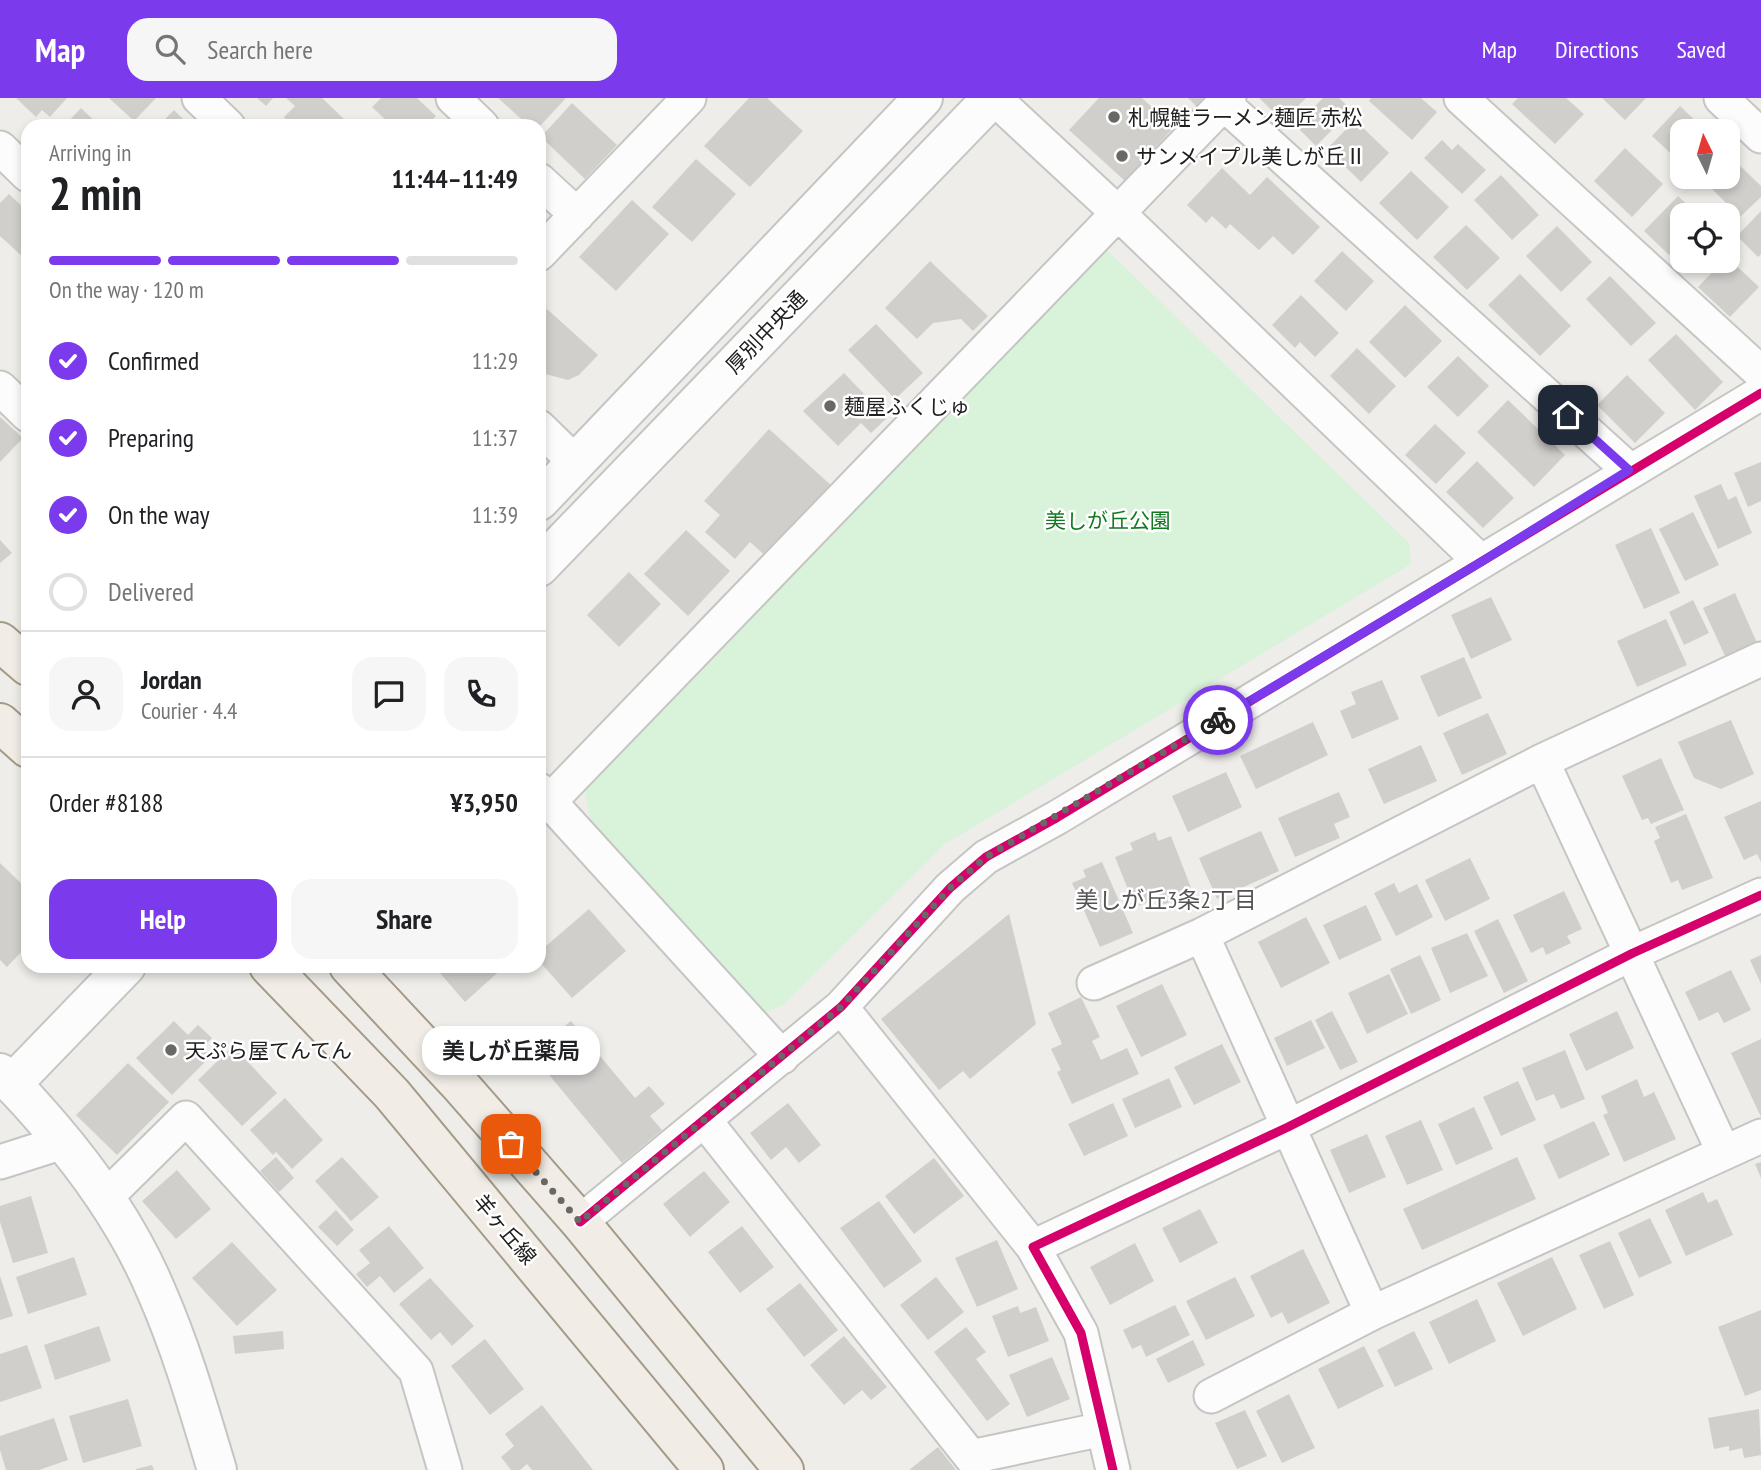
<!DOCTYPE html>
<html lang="en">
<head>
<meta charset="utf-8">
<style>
  body { margin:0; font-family:"PT Sans Narrow","Noto Sans JP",sans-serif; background:#f6f6f6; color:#202124; height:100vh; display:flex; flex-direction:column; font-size:26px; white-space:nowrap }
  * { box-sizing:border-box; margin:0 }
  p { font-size:23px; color:#757577 }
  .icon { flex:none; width:38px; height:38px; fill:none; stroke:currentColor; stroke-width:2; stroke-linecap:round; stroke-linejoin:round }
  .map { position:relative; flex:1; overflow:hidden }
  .drawer { position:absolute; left:21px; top:21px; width:525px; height:854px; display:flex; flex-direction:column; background:#fff; border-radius:21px; box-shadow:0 4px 10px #0003 }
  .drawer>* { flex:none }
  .needle { width:46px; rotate:355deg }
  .tools { position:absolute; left:1670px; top:21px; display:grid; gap:14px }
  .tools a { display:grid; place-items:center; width:70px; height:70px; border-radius:14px; background:#fff; box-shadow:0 4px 10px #0003; font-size:35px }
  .pin { position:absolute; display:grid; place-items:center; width:60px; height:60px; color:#fff; margin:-30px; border-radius:14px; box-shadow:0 4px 10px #0006 }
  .courier { position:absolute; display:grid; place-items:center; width:70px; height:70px; margin:-35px; border:5px solid #7c3aed; border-radius:50%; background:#fff; color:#222; box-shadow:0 2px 9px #0007 }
  .bubble { position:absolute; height:49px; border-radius:21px; background:#fff; box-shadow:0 4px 10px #0003; font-size:23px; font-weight:600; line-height:49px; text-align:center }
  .summary em { font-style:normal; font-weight:600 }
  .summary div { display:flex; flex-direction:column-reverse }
  .summary { display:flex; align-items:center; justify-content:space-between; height:119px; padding:0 28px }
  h1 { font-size:46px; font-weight:600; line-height:52px }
  .bar { display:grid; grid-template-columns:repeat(4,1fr); gap:10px 7px; align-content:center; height:84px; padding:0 28px }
  .bar i { height:9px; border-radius:5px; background:#e0e0e0 }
  .bar .active { background:#7c3aed }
  .bar p { grid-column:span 4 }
  .line { display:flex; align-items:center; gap:18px; padding:0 28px; border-top:2px solid #e0e0e0 }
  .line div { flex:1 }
  .round { display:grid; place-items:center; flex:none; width:74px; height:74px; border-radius:21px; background:#f6f6f6 }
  ol { padding:0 28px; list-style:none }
  li { display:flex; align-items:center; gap:21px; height:77px }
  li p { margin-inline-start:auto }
  li .icon { padding:7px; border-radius:50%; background:#7c3aed; color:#fff; stroke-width:4 }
  li:last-child { color:#757577 }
  li i { width:38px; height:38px; border:4px solid #e0e0e0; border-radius:50% }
  .cta { display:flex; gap:14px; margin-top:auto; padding:14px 28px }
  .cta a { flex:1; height:80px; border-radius:21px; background:#7c3aed; color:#fff; font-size:28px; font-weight:600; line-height:80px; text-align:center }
  .cta a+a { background:#f6f6f6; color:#202124 }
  header { display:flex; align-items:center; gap:42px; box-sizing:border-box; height:98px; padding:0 35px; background:#7c3aed; color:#fff }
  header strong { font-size:33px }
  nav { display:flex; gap:38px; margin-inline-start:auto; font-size:24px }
  .search { width:490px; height:63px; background:#f6f6f6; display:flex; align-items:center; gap:18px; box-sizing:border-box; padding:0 24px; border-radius:21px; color:#757577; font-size:26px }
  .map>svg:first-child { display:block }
</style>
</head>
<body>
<header>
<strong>Map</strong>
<div class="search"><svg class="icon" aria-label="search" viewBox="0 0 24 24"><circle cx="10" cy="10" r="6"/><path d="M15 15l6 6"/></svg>Search here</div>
<nav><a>Map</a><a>Directions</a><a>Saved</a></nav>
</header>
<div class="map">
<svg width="1761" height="1372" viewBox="0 0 1761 1372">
  <rect width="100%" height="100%" fill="#eeede9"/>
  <path fill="#d9f2da" d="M1108,153L1409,445L1411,466L945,746L783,907L763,915L590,721L585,692L1092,160Z"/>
  <path fill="#d1cfcc" d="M16,0H67L50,19L42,12L36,19Z
    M109,0H156L134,23Z
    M257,0H273L266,8Z
    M286,0H322L344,21L337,28H293L284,19L295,8Z
    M381,0H417L436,18L427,28H392L372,9Z
    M498,0H566L540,28H529Z
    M749,0H767L803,33L750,89L704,48Z
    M1099,0H1142L1174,29L1125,83L1069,32Z
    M1188,0H1203L1196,8Z
    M1259,0H1306L1283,23Z
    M1323,0H1339L1352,12L1316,48L1296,28Z
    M1371,0H1421L1437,14L1412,42L1369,3Z
    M1518,0H1566L1584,16L1555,46L1512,6Z
    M1602,0H1646L1625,22Z
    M572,5L617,47L585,81L541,39Z
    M1680,8L1706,33H1682V66L1652,38Z
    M81,10L100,28H64Z
    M174,12L190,28H158Z
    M1355,22L1389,55L1361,84L1327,51Z
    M1442,42L1452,52L1458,46L1486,72L1462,96L1424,60Z
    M1625,50L1663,86L1632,119L1594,83Z
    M1727,55L1761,88V99L1740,119L1700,79H1727Z
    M696,61L736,96L692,144L652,109Z
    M1222,70L1250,97L1267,79L1320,129L1293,157L1273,138L1259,152L1230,126L1226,131L1212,118L1206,125L1187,107Z
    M1411,73L1449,109L1417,142L1379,105Z
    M1501,77L1539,117L1512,142L1474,102Z
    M9,96L28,114V156L24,160L0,138V105Z
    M1678,98L1698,117H1682V144L1669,157L1644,133Z
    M632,102L669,136L616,193L579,159Z
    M1761,113V156L1758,159L1737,138Z
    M1466,127L1500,160L1467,192L1433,159Z
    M1557,128L1592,164L1561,194L1526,158Z
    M1342,153L1374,183L1346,213L1314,183Z
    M1727,159L1759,189L1730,219L1698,189L1723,163H1727Z
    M930,163L988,218L973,233L961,221L933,225L917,241L885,210Z
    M1520,176L1571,228L1540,258L1488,207Z
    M1610,178L1656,225L1631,248L1586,201Z
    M1301,197L1339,235L1315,259L1300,244L1295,250L1272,227Z
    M1405,207L1442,243L1405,280L1369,244Z
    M547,211L598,257L579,277L568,282L545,276L539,282V220Z
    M876,226L923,275L895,301L848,252Z
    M1676,236L1723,284L1695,312L1648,262Z
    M1357,250L1396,288L1369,316L1330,278Z
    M1458,258L1489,288L1458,319L1427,289Z
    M844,275L887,320L871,335L861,325L838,348L803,313Z
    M1627,277L1665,315L1635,345L1597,307Z
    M1508,302L1565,357L1534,389L1477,334Z
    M0,319L23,340L0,364Z
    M1435,326L1466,355L1436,386L1405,357Z
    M769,331L833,389L768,460L750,444L735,461L705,434L720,417L704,403Z
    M1477,363L1514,400L1483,430L1446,394Z
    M1761,364V403L1748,409L1734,375Z
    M1721,386L1728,402L1736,398L1752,435L1718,451L1694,398Z
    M1693,414L1719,467L1685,483L1659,431Z
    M1651,430L1680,495L1644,511L1615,447Z
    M686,432L730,473L688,518L644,476Z
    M0,442L12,455L0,465Z
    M629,474L661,506L619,549L587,517Z
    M1735,495L1757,545L1726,560L1703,510Z
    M1491,499L1512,542L1471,561L1451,517Z
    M1693,502L1709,535L1684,547L1669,514Z
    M1666,521L1687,567L1637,589L1617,543Z
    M1464,559L1482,600L1438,619L1420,578Z
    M1382,582L1399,621L1352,641L1340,613L1356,606L1351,594Z
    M1488,615L1507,656L1462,677L1443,635Z
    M1731,622L1754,676L1721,691L1694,680L1678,644Z
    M1313,624L1328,657L1256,691L1240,658Z
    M1421,647L1437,683L1384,706L1368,671Z
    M1661,660L1684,712L1651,726L1648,720L1642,722L1622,678Z
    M1226,674L1242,709L1188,734L1172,698Z
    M1339,694L1350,719L1334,726L1340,740L1295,759L1278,720Z
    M1761,703V764L1757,756L1744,762L1724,719Z
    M1686,716L1713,780L1682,792L1678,782L1671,785L1654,743L1660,740L1655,729Z
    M1261,733L1279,773L1217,801L1199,760Z
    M1155,734L1158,743L1171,738L1193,795L1160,808L1157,801L1135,809L1115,759L1133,752L1130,745Z
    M1470,760L1490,801L1445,823L1425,782Z
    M1102,764L1133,835L1100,849L1072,785L1086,779L1083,772Z
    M0,765L28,792V847L7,869L0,862Z
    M1394,785L1399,795L1417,786L1433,819L1396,838L1374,795Z
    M1564,793L1582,831L1567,838L1571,845L1546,857L1543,849L1531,855L1513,817Z
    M1366,807L1382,842L1339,862L1323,827Z
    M589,811L626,853L572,900L539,863V854Z
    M1009,816L1036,926L970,981L963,973L939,992L881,921Z
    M1306,819L1330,865L1281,890L1258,844Z
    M1498,821L1528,883L1504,895L1474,833Z
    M1467,835L1488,878L1450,895L1431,850Z
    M1420,857L1441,902L1411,916L1390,871Z
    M1761,857V886L1750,862Z
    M434,868H505L465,904Z
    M1731,872L1751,912L1724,925L1718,914L1699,923L1685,894Z
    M1389,876L1408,916L1367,936L1348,895Z
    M1162,886L1187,937L1141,959L1116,908Z
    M1081,899L1100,939L1092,943L1101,962L1127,950L1139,976L1072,1006L1057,974L1061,972L1051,951L1062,946L1048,915Z
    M1332,913L1358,964L1340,972L1315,922Z
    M1617,913L1634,950L1586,973L1569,936Z
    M1311,922L1325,950L1287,968L1274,940Z
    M174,923L188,937L198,927L212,940L202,950L211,958L172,997L136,960Z
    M571,923L635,1000L649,988L665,1006L650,1018L662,1032L622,1065L531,955Z
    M1761,941V1019L1731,955Z
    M1222,946L1241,984L1194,1007L1174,969Z
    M233,948L277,995L242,1028L198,982Z
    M1565,952L1585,1001L1561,1011L1554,996L1536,1003L1522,970Z
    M128,965L169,1004L117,1057L76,1017Z
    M1169,980L1182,1009L1135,1030L1122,1001Z
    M1637,981L1644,999L1654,994L1676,1041L1624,1064L1603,1017L1608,1015L1601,998Z
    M1518,983L1536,1022L1501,1038L1483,999Z
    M285,1000L323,1042L292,1071L276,1054L273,1057L250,1032Z
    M788,1005L821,1047L799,1065L786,1049L771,1062L750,1035Z
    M1113,1005L1128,1038L1084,1058L1068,1026Z
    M1474,1009L1493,1051L1456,1067L1438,1026Z
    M1421,1022L1443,1072L1407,1087L1385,1038Z
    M1594,1023L1610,1057L1559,1081L1543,1047Z
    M1367,1036L1386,1079L1349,1095L1330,1052Z
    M276,1059L294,1080L279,1094L260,1073Z
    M342,1059L379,1099L351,1123L315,1083Z
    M1517,1059L1536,1101L1422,1152L1403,1111Z
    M934,1060L964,1098L914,1136L885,1098Z
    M1761,1064V1080L1755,1066Z
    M177,1072L211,1111L176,1141L142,1103Z
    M704,1073L730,1104L690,1139L663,1106Z
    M1703,1094L1708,1105L1717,1101L1733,1137L1686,1158L1665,1112Z
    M31,1098L48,1155L13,1165L0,1124V1108Z
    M879,1103L922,1163L884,1190L840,1130Z
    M1200,1111L1218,1145L1180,1165L1162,1130Z
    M336,1112L354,1132L337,1148L318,1129Z
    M1650,1120L1672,1165L1639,1180L1618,1135Z
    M389,1128L424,1170L394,1195L380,1178L367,1189L356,1176L370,1165L359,1152Z
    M742,1128L774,1169L740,1195L708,1154Z
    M997,1142L1018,1191L977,1209L955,1160Z
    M1610,1143L1634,1197L1604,1211L1579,1157Z
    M232,1144L277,1192L237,1228L192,1180Z
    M1135,1145L1154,1183L1110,1207L1090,1169Z
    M1303,1151L1330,1205L1288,1226L1282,1214L1271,1220L1250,1178Z
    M74,1159L87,1197L28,1216L16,1179Z
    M1552,1159L1577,1211L1523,1238L1497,1185Z
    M0,1178L13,1218L0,1222Z
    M936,1179L964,1214L928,1242L900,1207Z
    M1235,1179L1255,1218L1206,1242L1186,1203Z
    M430,1180L474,1228L452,1248L440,1234L431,1242L399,1206Z
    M800,1185L838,1232L804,1259L766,1211Z
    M1477,1201L1496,1243L1449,1266L1429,1224Z
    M1175,1207L1190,1237L1146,1259L1141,1247L1132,1251L1123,1232Z
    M1018,1208L1020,1215L1036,1209L1049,1243L1008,1259L992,1218Z
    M1761,1212V1292L1745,1298L1718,1229Z
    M99,1228L111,1263L55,1282L44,1247Z
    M966,1229L986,1254L976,1261L1010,1306L987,1323L934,1254Z
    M283,1233L284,1251L235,1256L233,1238Z
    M1414,1233L1433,1271L1395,1289L1377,1252Z
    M844,1238L887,1289L871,1302L862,1292L844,1307L810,1267Z
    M485,1241L524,1291L490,1317L451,1268Z
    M1193,1242L1205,1267L1168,1285L1156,1261Z
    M27,1247L42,1290L0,1304V1256Z
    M1364,1248L1384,1288L1338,1311L1318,1271Z
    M1052,1259L1070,1301L1027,1319L1009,1277Z
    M1289,1296L1315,1350L1282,1365L1256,1313Z
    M128,1301L142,1348L83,1365L69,1318Z
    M542,1307L593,1372H532L527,1366L520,1372H511L501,1359L514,1348L505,1336Z
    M1759,1311L1761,1357L1744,1360L1742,1350L1729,1353V1348L1714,1351L1708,1320Z
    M1245,1312L1267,1358L1237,1371L1215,1325Z
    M54,1320L68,1362L39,1372H6L0,1352V1338Z
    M938,1349L956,1372H909Z
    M152,1367L154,1372H136V1371Z"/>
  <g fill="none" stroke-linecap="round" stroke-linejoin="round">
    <g stroke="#c5c5c3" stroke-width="37">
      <path id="minor" d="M199,0L228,28
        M453,0L482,28
        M994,0L1118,115L1481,464
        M1461,0L1761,275
        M1721,0L1761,38
        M1223,5L1629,372
        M0,50L28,77
        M539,82L577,117
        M539,156L689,0
        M0,290L28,317
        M539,329L575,364
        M1542,663L1724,1055
        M539,692L782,959
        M550,703L1229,0
        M1202,837L1372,1215
        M1094,885L1202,837L1542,663L1761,561
        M841,909L1033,1149
        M705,1023L971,1359L1103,1331
        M0,1064L63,1044
        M105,1100L186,1020L416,1273L445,1372
        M580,1124L841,909L950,790L986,759L1058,719L1761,295
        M1211,1298L1372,1215L1761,1038
        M1113,1372L1081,1235L1033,1149L1288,1029L1633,855L1761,797"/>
    </g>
    <g stroke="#c5c5c3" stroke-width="42">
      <path id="tertiary" d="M539,403L923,0
        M539,469L992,0
        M0,975C19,991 34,1010 51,1029C93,1078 132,1135 157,1195C182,1252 199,1312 217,1372
        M13,985L126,868"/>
    </g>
    <g stroke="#a39b87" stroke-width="42">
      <path id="primary" d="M0,544L28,568
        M0,625L28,650
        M269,868L392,996L704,1372
        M349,868L460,987L580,1124L784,1372"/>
    </g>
    <use href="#minor" stroke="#fcfcfc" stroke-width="33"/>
    <use href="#tertiary" stroke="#fcfcfc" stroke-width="38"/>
    <use href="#primary" stroke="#f1ece6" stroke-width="38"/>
    <g stroke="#fff" stroke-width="13">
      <path id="cycleway" d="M580,1124L841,909L950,790L986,759L1058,719L1761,295
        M1113,1372L1081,1235L1033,1149L1288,1029L1633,855L1761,797"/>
    </g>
    <use href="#cycleway" stroke="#d6006c" stroke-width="9"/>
  </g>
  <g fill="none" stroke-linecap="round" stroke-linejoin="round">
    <path stroke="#686866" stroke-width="7" stroke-dasharray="0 12.6" d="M511,1046L580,1124L841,909L950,790L986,759L1218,622"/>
    <path stroke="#7c3aed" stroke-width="9" d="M1218,622L1481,464L1629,372L1568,317"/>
  </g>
  <g fill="#686866" stroke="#fff" stroke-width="2.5">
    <circle cx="1114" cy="19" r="7"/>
    <circle cx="1122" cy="58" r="7"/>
    <circle cx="830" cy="308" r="7"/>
    <circle cx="171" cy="952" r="7"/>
  </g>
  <g text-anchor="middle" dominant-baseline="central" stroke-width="5" stroke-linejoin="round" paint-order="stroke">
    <g font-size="21" fill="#202020" stroke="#fff" text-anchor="start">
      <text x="1128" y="19">札幌鮭ラーメン麺匠 赤松</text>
      <text x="1136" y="58">サンメイプル美しが丘Ⅱ</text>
      <text x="844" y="308">麺屋ふくじゅ</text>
      <text x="185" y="952">天ぷら屋てんてん</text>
    </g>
    <g font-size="21" fill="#202020" stroke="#fff">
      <text transform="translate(766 234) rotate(-46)">厚別中央通</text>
      <text transform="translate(505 1131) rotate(50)">羊ヶ丘線</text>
    </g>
    <g font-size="21" fill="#137a20" stroke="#fff">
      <text x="1108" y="422">美しが丘公園</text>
    </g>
    <g font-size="23" fill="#535353" stroke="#fff">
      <text x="1166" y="801">美しが丘3条2丁目</text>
    </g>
  </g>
</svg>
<div class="tools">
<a><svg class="needle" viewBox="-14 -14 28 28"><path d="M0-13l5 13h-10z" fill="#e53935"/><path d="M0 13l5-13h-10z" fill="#757577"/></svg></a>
<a><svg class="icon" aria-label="locate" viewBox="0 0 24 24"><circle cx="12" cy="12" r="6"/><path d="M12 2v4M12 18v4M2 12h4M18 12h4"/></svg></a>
</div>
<div class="pin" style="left:511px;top:1046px;background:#ea580c"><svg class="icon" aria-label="bag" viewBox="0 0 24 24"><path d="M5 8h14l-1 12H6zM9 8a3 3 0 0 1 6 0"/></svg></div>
<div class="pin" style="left:1568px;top:317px;background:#1f2937"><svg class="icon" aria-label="home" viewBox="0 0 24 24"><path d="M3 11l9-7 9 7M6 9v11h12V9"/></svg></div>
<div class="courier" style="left:1218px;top:622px"><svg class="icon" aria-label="bike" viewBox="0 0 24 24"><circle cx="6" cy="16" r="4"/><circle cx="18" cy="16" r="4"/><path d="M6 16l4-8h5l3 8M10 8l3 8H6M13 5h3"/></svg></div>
<div class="bubble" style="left:422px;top:928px;width:178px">美しが丘薬局</div>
<section class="drawer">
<div class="summary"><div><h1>2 min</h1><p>Arriving in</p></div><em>11:44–11:49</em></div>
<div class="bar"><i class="active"></i><i class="active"></i><i class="active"></i><i></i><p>On the way · 120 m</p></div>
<ol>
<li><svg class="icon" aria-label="check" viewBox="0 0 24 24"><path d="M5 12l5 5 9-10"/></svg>Confirmed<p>11:29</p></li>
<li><svg class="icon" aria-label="check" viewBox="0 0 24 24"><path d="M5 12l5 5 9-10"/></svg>Preparing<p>11:37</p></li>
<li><svg class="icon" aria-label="check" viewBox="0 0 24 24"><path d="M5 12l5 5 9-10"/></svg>On the way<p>11:39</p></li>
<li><i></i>Delivered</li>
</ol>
<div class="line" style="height:126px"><a class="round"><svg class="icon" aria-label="person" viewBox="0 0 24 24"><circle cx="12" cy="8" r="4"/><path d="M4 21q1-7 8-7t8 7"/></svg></a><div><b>Jordan</b><p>Courier · 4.4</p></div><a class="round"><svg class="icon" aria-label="chat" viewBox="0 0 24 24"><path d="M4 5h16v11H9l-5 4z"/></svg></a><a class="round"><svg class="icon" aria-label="phone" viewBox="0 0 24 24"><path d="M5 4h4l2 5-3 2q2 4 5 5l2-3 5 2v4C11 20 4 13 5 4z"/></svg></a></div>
<div class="line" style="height:91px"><div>Order #8188</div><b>¥3,950</b></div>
<div class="cta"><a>Help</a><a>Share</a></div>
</section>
</div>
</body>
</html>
